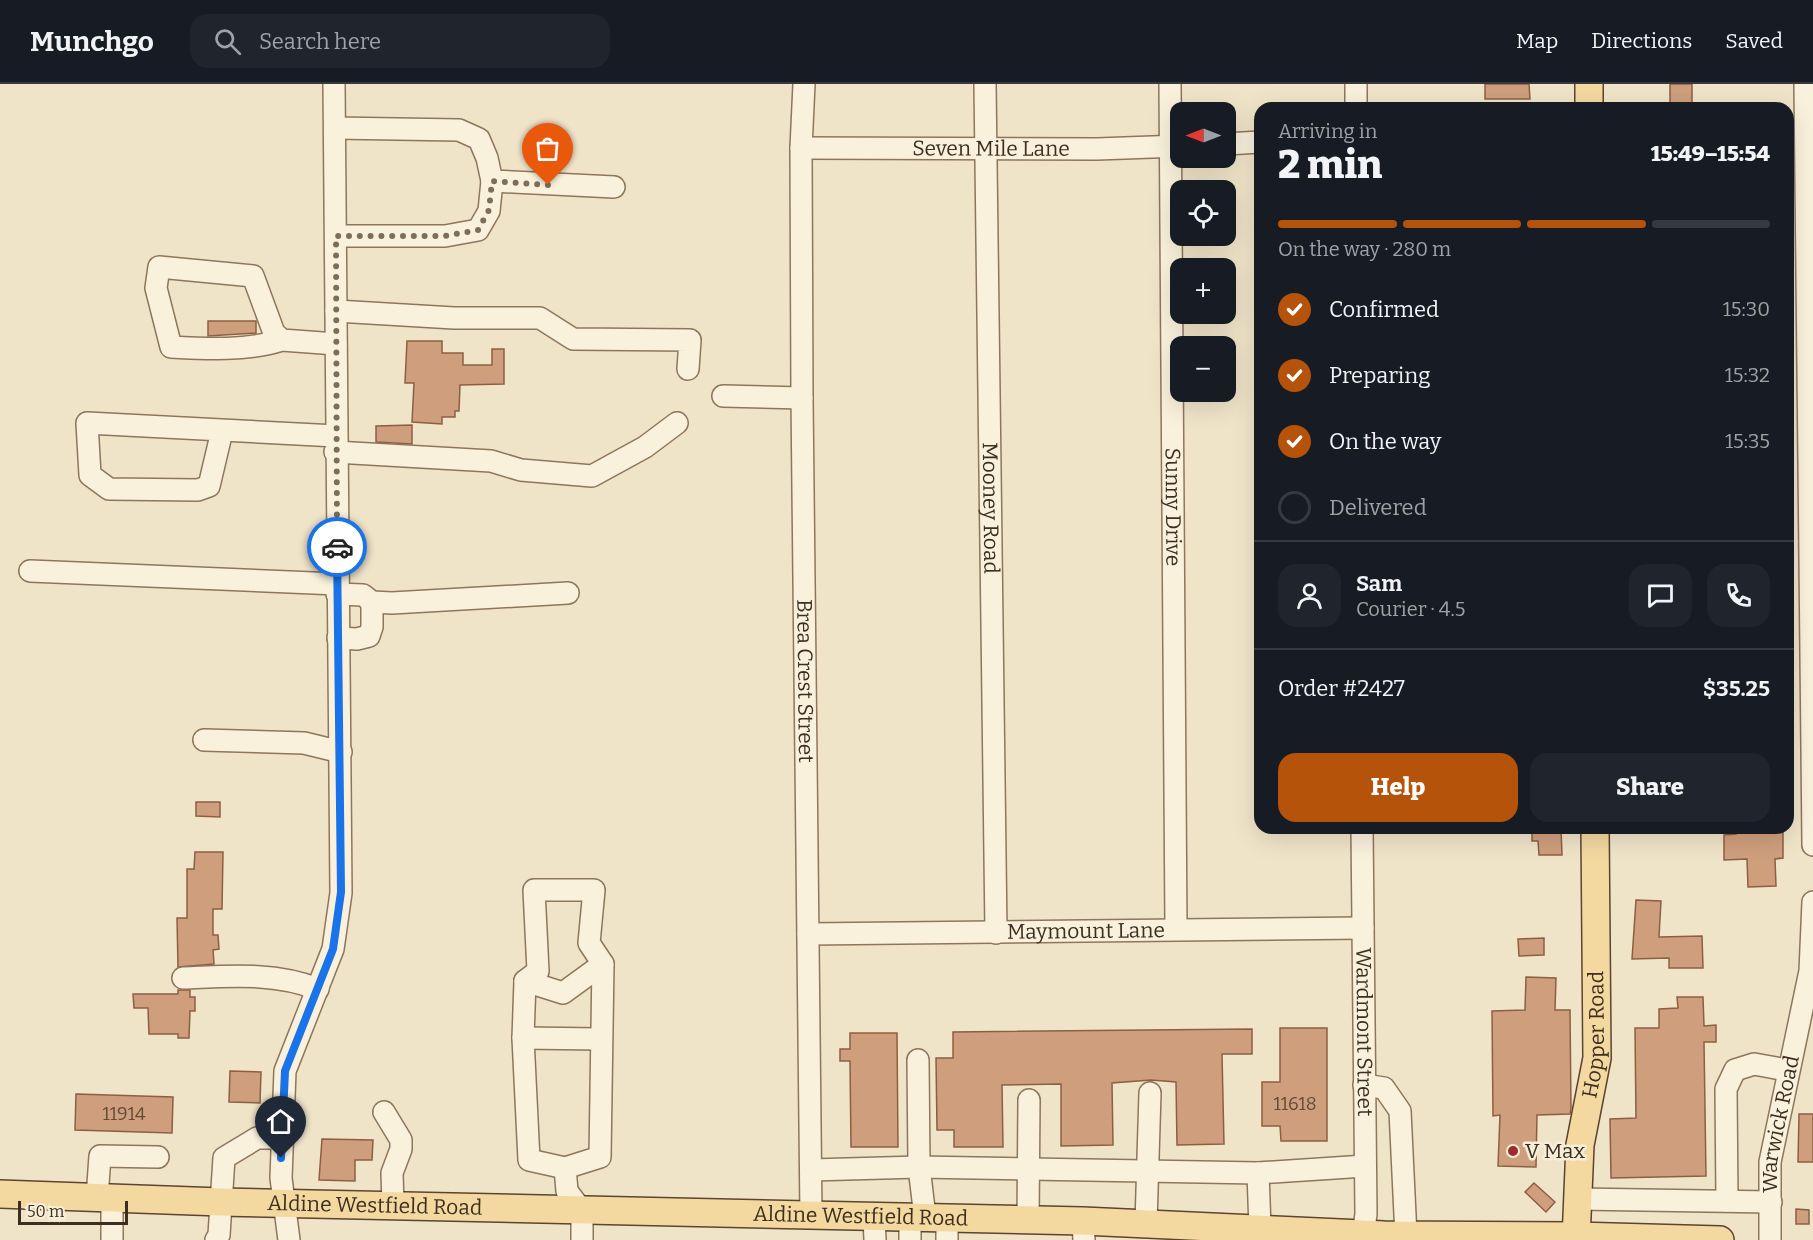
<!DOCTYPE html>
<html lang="en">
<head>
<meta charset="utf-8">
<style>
  body { margin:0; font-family:Bitter,serif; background:#20242c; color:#f1f3f6; height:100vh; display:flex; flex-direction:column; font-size:22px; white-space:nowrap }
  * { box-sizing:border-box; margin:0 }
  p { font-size:20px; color:#9ea1a6 }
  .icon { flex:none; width:33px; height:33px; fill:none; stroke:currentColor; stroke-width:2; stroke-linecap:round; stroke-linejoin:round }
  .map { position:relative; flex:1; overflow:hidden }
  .sheet { position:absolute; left:1254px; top:18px; width:540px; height:732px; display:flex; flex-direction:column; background:#171b24; border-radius:18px; box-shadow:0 6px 24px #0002 }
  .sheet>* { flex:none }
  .needle { width:39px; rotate:270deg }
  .tools { position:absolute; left:1170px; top:18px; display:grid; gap:12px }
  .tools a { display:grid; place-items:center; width:66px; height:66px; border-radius:12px; background:#171b24; box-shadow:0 6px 24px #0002; font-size:30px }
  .scale { position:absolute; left:18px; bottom:15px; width:110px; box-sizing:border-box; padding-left:6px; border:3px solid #3d2e20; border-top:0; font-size:16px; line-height:21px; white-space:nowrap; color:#3d2e20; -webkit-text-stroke:4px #f7eed8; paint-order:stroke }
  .pin { position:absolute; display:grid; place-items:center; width:51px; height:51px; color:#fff; margin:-62px -26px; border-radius:50% 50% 50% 0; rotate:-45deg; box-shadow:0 0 6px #0007 }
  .pin .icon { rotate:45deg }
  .courier { position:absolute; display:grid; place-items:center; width:60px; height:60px; margin:-30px; border:4px solid #1a73e8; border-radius:50%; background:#fff; color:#222; box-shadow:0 2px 8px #0007 }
  .headline em { font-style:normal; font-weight:800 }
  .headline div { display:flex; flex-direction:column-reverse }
  .headline { display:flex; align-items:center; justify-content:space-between; height:102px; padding:0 24px }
  h1 { font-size:39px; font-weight:800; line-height:45px }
  .bar { display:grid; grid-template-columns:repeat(4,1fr); gap:9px 6px; align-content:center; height:72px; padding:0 24px }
  .bar i { height:8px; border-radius:4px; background:#363941 }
  .bar .current { background:#b45309 }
  .bar p { grid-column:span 4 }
  .line { display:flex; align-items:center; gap:15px; padding:0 24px; border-top:2px solid #363941 }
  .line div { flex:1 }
  .round { display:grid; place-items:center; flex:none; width:63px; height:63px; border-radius:18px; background:#20242c }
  ol { padding:0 24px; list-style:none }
  li { display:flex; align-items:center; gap:18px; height:66px }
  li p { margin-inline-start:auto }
  li .icon { padding:6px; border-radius:50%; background:#b45309; color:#fff; stroke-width:4 }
  li:last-child { color:#9ea1a6 }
  li i { width:33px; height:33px; border:3px solid #363941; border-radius:50% }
  .button { display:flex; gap:12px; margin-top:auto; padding:12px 24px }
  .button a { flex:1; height:69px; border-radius:18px; background:#b45309; color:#fff; font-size:24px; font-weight:800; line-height:69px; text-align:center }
  .button a+a { background:#20242c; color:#f1f3f6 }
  header { display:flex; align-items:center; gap:36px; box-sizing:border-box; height:84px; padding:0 30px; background:#171b24; border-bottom:2px solid #363941 }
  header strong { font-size:28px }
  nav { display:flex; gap:33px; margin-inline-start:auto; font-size:21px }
  .search { width:420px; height:54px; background:#20242c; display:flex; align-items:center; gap:15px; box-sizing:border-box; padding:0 21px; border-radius:18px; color:#9ea1a6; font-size:22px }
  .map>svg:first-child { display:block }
</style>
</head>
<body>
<header>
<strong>Munchgo</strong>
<div class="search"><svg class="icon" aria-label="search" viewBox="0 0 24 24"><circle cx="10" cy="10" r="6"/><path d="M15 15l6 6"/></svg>Search here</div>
<nav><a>Map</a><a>Directions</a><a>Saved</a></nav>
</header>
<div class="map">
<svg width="1813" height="1156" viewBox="0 0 1813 1156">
  <rect width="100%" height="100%" fill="#f0e4c8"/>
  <path fill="#cf9f7d" stroke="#8d5f41" stroke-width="1.5" d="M1485,0H1529L1530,15H1485Z
    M1670,0H1692V24H1670Z
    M208,237H256V249L208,252Z
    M407,257H442V269H463V281H492V265H504V300L460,301L459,327H455V333H442V340L412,338L414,299H405Z
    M412,341V360L376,358V342Z
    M196,718H220V733L196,732Z
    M1561,744L1562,771H1539L1538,757H1532V745Z
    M1736,744H1783V774L1775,775L1776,802L1748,803L1747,775L1724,776V751L1736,750Z
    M195,768H223L222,825H213V851H218L219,865L213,866L214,880L178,883L177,834H187V785H194Z
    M1636,816L1661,817L1659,853L1702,852L1703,884H1669V874L1632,875Z
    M1544,854V871L1519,872L1518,855Z
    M1526,893L1556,894L1555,926H1570L1571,1024L1570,1030L1537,1031L1536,1083L1498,1082L1500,1031L1493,1032L1492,927L1525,926Z
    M178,906H190V913H195V927H190L189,954H178V950H149L148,924H134L133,910H178Z
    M1677,913H1703L1704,942L1716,941V958H1704L1706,1092L1611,1094L1610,1035L1636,1034L1635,944H1659V925L1678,924Z
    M1280,944H1327V1057H1281L1280,1042H1262V998H1280Z
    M1252,945V970H1222L1224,1060L1177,1061L1176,998L1151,996L1112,999L1113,1061L1061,1062V1000L1002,1001L1003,1063H954V1046H937L936,974H953V948Z
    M850,949H897L898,1063H851L850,977H840V965H850Z
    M230,987L261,988L260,1019L229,1018Z
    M76,1010L173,1013L172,1049L75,1046Z
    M1799,1030H1813V1078H1798Z
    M322,1055L373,1056L372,1076H355V1097L319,1096Z
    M1534,1099L1555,1118L1546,1128L1525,1108Z
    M1796,1125L1809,1126V1140H1796Z"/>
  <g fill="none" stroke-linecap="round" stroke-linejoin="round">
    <g stroke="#8d765c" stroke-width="24">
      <g id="minor">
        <path id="s1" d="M804,0L801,64L802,314L811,1131"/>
        <path id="s2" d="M985,0L996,849"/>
        <path id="s3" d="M1170,0L1176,845"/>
        <path d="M1356,0V24"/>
        <path d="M1805,0L1813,761"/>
        <path d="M335,44L459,46L479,55L487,74L492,97L614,103"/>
        <path d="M1226,60L1260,58"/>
        <path id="s4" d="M801,64L1097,65L1180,62"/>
        <path d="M336,152H445L478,146L489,127L492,97"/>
        <path d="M336,227L454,234H540L573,255L690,256L688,285"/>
        <path d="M282,256C247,267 208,265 171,263L156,204L159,183L253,192L274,249L282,256L336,260"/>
        <path d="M723,312L802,314"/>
        <path d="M222,347L209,402L198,406L109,405L90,391L87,339L336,352"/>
        <path d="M335,368L491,377L521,386L592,392L645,363L677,339"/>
        <path d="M30,487L337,500"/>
        <path d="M337,510L363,511L372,518L392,519L568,509"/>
        <path d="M338,554L357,555L369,552L372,543V518"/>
        <path d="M204,656L304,659L341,668"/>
        <path id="s5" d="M1362,744L1366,1130L1363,1151"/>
        <path d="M534,806H594L589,859L603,880L600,1073L565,1084L529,1076L523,954L525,897L538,887Z"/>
        <path id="s6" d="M808,850L1363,844"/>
        <path d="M183,894C229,892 275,888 318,905"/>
        <path d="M525,897L563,909L603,880"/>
        <path d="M523,954L600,955"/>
        <path d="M918,976L919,1083L925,1133"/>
        <path d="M1364,1001L1384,1004L1400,1027L1406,1152"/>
        <path d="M384,1028L401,1056V1065L392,1089L393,1121"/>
        <path d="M565,1084L567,1107L582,1127V1156"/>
        <path d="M811,1086L919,1083L1258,1089L1365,1082"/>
        <path d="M1258,1089L1260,1144"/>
        <path d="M97,1114L100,1072L158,1073"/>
        <path d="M112,1114V1156"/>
        <path d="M1578,1115L1771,1118"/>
        <path d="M1727,1117L1726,1005L1735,986L1754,980L1787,986"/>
        <path d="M874,1132L875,1156"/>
        <path d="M1028,1137L1029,1016"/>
        <path d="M1083,1137L1084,1156"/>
        <path d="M1146,1139L1150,1009"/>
        <path d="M216,1156L219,1151L224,1074L257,1054H281"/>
        <path d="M289,1156L281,1094L285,987L333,865L341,809L334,0"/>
        <path d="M910,1156V1133"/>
        <path d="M947,1156V1134"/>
        <path id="s7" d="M1770,1156V1078L1810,887L1813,818"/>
      </g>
    </g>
    <g stroke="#5b4430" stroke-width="30">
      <g id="major">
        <path d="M1589,0V24"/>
        <path id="s8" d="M0,1110L221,1118L1083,1137L1384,1151L1576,1152L1720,1156"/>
        <path id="s9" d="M1576,1156L1580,1061L1597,974L1595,744"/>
      </g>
    </g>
    <use href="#minor" stroke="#faf1dc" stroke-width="21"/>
    <use href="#major" stroke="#f3d9a0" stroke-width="27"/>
  </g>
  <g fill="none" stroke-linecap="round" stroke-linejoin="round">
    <path stroke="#7c6e5b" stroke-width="6" stroke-dasharray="0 10.8" d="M337,463L336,152H445L478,146L489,126L492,97L548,101"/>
    <path stroke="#1a73e8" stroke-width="8" d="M281,1074L285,987L333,865L341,808L337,463"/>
  </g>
  <circle fill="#9e2a2b" stroke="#f7eed8" stroke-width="2" cx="1513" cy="1067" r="6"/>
  <g text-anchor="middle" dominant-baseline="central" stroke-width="5" stroke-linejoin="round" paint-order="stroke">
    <g font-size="18" fill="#624a37">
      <text x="1295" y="1020">11618</text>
      <text x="124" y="1030">11914</text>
    </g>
    <g font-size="21" fill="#3d2e20" stroke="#f7eed8">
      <text stroke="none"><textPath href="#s4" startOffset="190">Seven Mile Lane</textPath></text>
      <text stroke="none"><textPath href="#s3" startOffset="423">Sunny Drive</textPath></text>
      <text stroke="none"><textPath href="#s2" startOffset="424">Mooney Road</textPath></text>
      <text stroke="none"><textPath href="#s1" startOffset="597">Brea Crest Street</textPath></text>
      <text stroke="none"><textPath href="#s6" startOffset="278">Maymount Lane</textPath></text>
      <text stroke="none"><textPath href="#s5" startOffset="204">Wardmont Street</textPath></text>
      <text stroke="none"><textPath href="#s9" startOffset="207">Hopper Road</textPath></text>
      <text stroke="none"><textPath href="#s7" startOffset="117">Warwick Road</textPath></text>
      <text stroke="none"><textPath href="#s8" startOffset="375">Aldine Westfield Road</textPath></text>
      <text stroke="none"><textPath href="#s8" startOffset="861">Aldine Westfield Road</textPath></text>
    </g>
    <g font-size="21" fill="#3d2e20" stroke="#f7eed8" text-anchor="start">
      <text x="1525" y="1067">V Max</text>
    </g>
  </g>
</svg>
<div class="tools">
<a><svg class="needle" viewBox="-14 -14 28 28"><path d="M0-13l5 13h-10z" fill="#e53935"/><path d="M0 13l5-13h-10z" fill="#9ea1a6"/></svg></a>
<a><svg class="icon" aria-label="locate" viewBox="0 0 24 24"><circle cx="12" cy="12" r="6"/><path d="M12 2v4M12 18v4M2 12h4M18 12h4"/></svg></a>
<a>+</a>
<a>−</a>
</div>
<div class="scale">50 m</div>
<div class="pin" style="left:548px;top:101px;background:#ea580c"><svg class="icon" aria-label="bag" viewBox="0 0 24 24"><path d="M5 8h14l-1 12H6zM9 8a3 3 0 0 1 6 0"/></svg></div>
<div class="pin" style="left:281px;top:1074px;background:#1f2937"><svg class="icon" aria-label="home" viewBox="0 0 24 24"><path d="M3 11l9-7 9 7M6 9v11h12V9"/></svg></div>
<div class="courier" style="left:337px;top:463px"><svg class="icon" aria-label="car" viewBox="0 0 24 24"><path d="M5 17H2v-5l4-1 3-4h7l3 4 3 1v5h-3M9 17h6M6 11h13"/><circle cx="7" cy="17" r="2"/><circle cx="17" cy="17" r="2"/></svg></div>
<section class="sheet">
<div class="headline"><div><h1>2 min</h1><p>Arriving in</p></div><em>15:49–15:54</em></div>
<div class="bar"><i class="current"></i><i class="current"></i><i class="current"></i><i></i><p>On the way · 280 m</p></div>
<ol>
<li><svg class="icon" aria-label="check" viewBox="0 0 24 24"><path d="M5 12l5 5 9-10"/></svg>Confirmed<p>15:30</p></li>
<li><svg class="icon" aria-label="check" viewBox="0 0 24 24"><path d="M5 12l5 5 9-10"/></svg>Preparing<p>15:32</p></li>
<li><svg class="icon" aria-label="check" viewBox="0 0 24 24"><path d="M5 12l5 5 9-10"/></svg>On the way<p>15:35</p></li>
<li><i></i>Delivered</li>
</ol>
<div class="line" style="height:108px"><a class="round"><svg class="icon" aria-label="person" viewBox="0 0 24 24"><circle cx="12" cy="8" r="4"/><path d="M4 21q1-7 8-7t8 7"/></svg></a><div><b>Sam</b><p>Courier · 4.5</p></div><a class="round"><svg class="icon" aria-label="chat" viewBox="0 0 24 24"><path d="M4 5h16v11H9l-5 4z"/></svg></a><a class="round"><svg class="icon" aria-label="phone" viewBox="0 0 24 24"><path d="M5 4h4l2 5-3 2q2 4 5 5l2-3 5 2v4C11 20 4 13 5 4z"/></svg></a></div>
<div class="line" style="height:78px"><div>Order #2427</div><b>$35.25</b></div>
<div class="button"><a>Help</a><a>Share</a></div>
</section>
</div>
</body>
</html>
